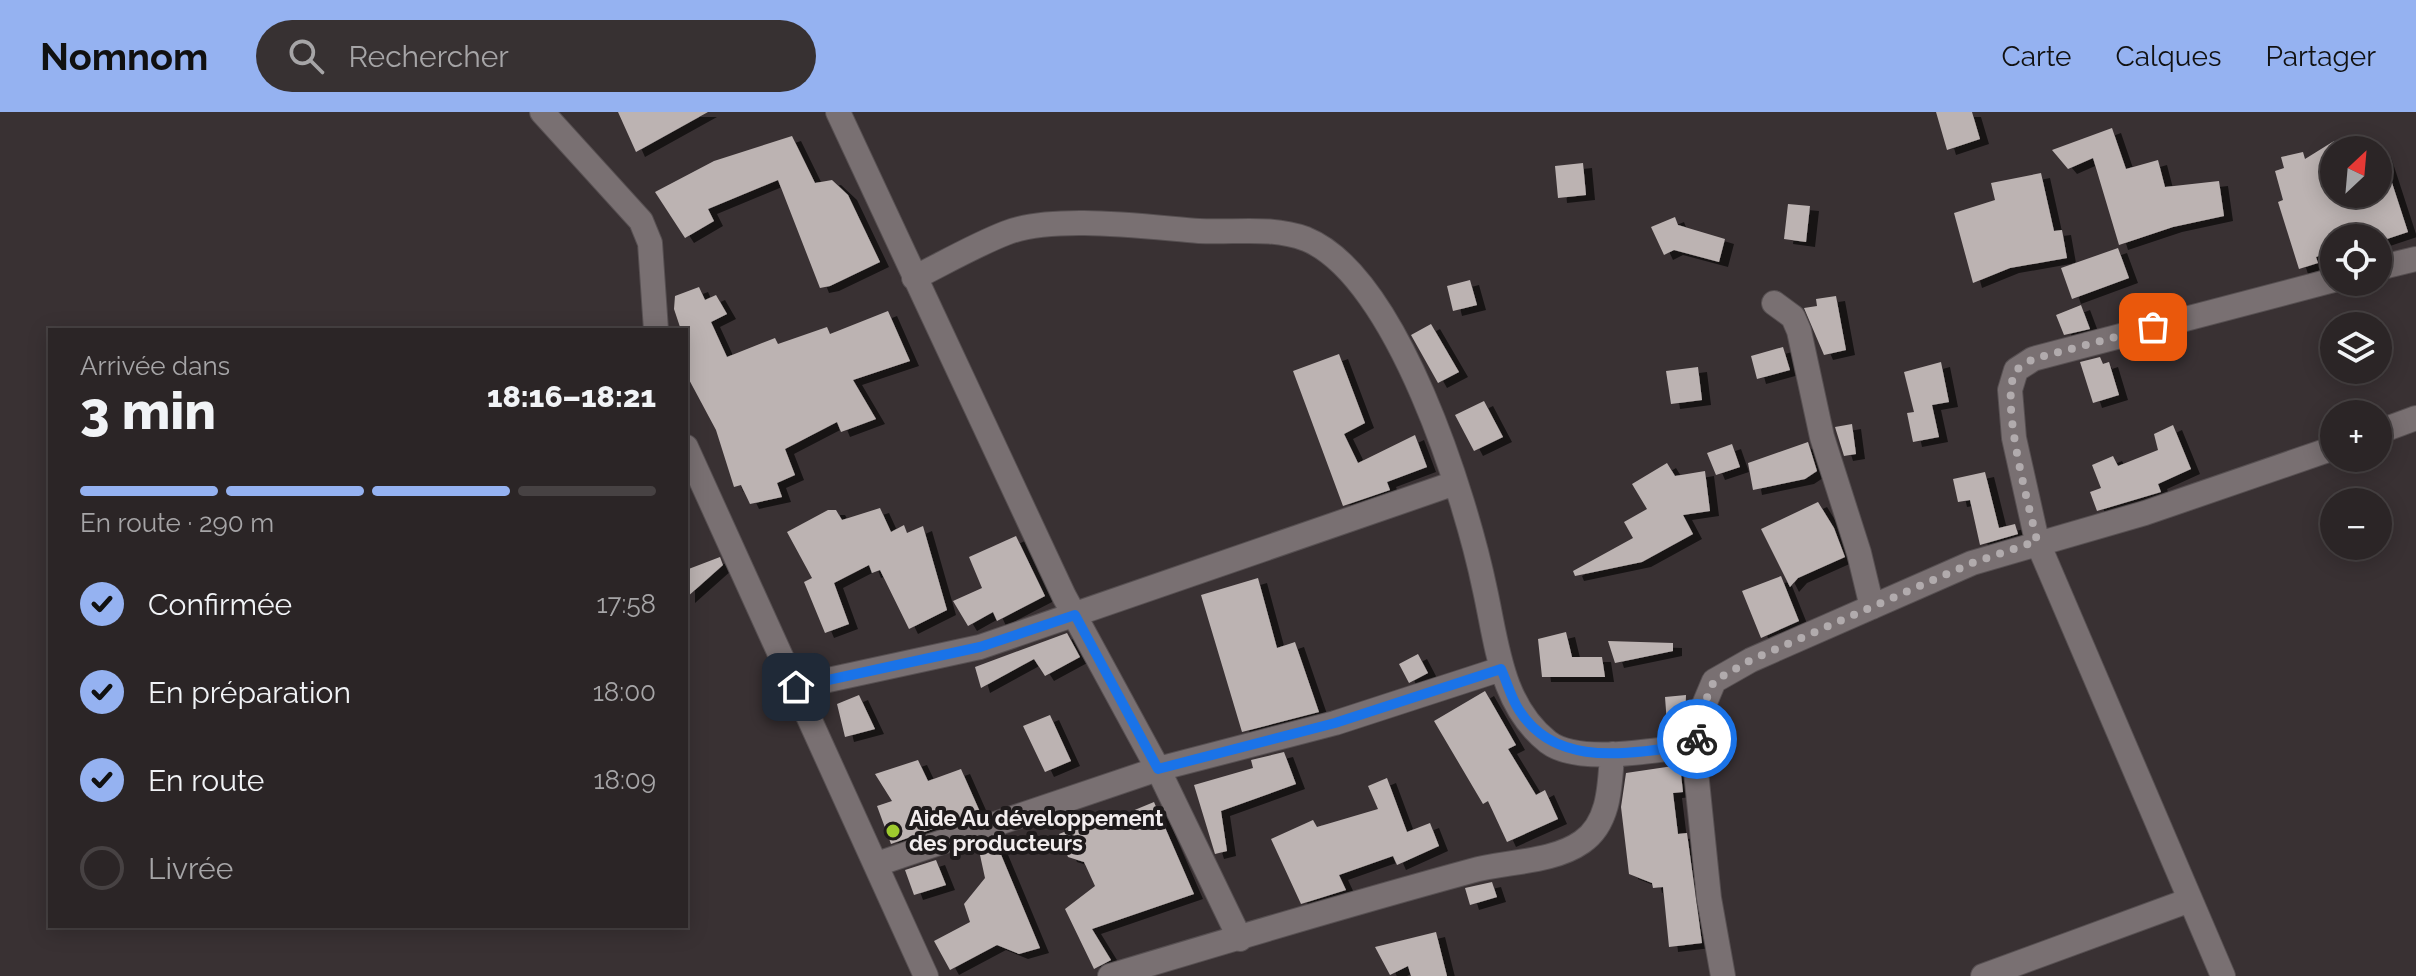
<!DOCTYPE html>
<html lang="fr">
<head>
<meta charset="utf-8">
<style>
  body { margin:0; font-family:Raleway,sans-serif; background:#373132; color:#f1f3f6; height:100vh; display:flex; flex-direction:column; font-size:30px; white-space:nowrap }
  * { box-sizing:border-box; margin:0 }
  p { font-size:26px; color:#a6a5a7 }
  .icon { flex:none; width:44px; height:44px; fill:none; stroke:currentColor; stroke-width:2; stroke-linecap:round; stroke-linejoin:round }
  .map { position:relative; flex:1; overflow:hidden }
  .sheet { position:absolute; left:48px; top:216px; width:640px; height:600px; display:flex; flex-direction:column; background:#2b2526; border-radius:0px; box-shadow:0 4px 20px #0003,0 0 0 2px #474243 }
  .sheet>* { flex:none }
  .needle { width:52px; rotate:26deg }
  .fabs { position:absolute; left:2320px; top:24px; display:grid; gap:16px }
  .fabs a { display:grid; place-items:center; width:72px; height:72px; border-radius:50%; background:#2b2526; box-shadow:0 4px 20px #0003,0 0 0 2px #474243; font-size:40px }
  .pin { position:absolute; display:grid; place-items:center; width:68px; height:68px; color:#fff; margin:-34px; border-radius:16px; box-shadow:0 4px 12px #0006 }
  .courier { position:absolute; display:grid; place-items:center; width:80px; height:80px; margin:-40px; border:6px solid #1a73e8; border-radius:50%; background:#fff; color:#222; box-shadow:0 2px 10px #0007 }
  .headline em { font-style:normal; font-weight:800 }
  .headline div { display:flex; flex-direction:column-reverse }
  .headline { display:flex; align-items:center; justify-content:space-between; height:136px; padding:0 32px }
  h1 { font-size:52px; font-weight:800; line-height:60px }
  .bar { display:grid; grid-template-columns:repeat(4,1fr); gap:12px 8px; align-content:center; height:96px; padding:0 32px }
  .bar i { height:10px; border-radius:6px; background:#474243 }
  .bar .current { background:#95b2f1 }
  .bar p { grid-column:span 4 }
  ol { padding:0 32px; list-style:none }
  li { display:flex; align-items:center; gap:24px; height:88px }
  li p { margin-inline-start:auto }
  li .icon { padding:8px; border-radius:50%; background:#95b2f1; color:#111; stroke-width:4 }
  li:last-child { color:#a6a5a7 }
  li i { width:44px; height:44px; border:4px solid #474243; border-radius:50% }
  header { display:flex; align-items:center; gap:48px; box-sizing:border-box; height:112px; padding:0 40px; background:#95b2f1; color:#111 }
  header strong { font-size:38px }
  nav { display:flex; gap:44px; margin-inline-start:auto; font-size:28px }
  .search { width:560px; height:72px; background:#373132; display:flex; align-items:center; gap:20px; box-sizing:border-box; padding:0 28px; border-radius:44px; color:#a6a5a7; font-size:30px }
  .map>svg:first-child { display:block }
</style>
</head>
<body>
<header>
<strong>Nomnom</strong>
<div class="search"><svg class="icon" aria-label="search" viewBox="0 0 24 24"><circle cx="10" cy="10" r="6"/><path d="M15 15l6 6"/></svg>Rechercher</div>
<nav><a>Carte</a><a>Calques</a><a>Partager</a></nav>
</header>
<div class="map">
<svg width="2416" height="864" viewBox="0 0 2416 864">
  <defs>
    <filter id="shadow"><feDropShadow dx="9" dy="5" stdDeviation="0" flood-color="#0009"/></filter>
  </defs>
  <rect width="100%" height="100%" fill="#393133"/>
  <path fill="#bcb3b2" filter="url(#shadow)" d="M618,0H708L636,40Z
    M1936,0H1972L1980,27L1947,38Z
    M2112,16L2126,57L2158,48L2165,75L2219,69L2224,104L2173,115L2119,133L2093,46L2068,57L2052,38Z
    M792,24L815,71L832,68L848,83L880,150L830,174L820,176L778,68L708,97L714,109L685,126L655,80L714,49Z
    M2334,29V82H2378V41L2382,40L2408,120L2378,130V126H2334V139L2316,145L2318,151L2299,157L2278,90L2283,88L2275,59L2284,56L2281,45L2303,40L2305,47Z
    M1583,51L1586,83L1558,86L1555,54Z
    M2041,61L2054,119L2062,118L2067,146L2010,156L1973,171L1954,101L1995,88L1991,71Z
    M1788,92L1810,94L1806,130L1784,127Z
    M1675,105L1678,113L1725,127L1719,150L1674,138L1664,143L1651,115Z
    M2118,136L2129,166L2072,187L2061,156Z
    M1470,168L1477,193L1453,199L1447,174Z
    M699,175L705,188L716,183L727,202L711,210L727,245L775,226L778,232L827,215L830,222L888,199L910,249L853,268L876,307L841,320L837,310L785,337L795,363L777,371L782,385L750,392L741,373L734,375L716,318L686,262V218H681L674,197L675,184Z
    M1836,184L1846,238L1824,243L1804,196L1817,194L1816,187Z
    M2081,193L2090,217L2064,223L2056,203Z
    M1431,212L1459,260L1438,271L1411,223Z
    M1783,235L1790,258L1757,267L1751,244Z
    M1339,242L1365,311L1344,322L1358,351L1415,323L1427,355L1387,370L1390,378L1343,394L1293,259Z
    M2100,245L2103,252L2109,250L2119,283L2093,291L2080,250Z
    M1941,250L1949,290L1932,293L1939,325L1913,330L1907,301L1914,300L1904,260Z
    M1698,255L1702,288L1671,292L1666,259Z
    M1484,289L1503,325L1474,339L1455,303Z
    M1852,312L1856,342L1844,344L1835,315Z
    M2173,313L2191,357L2158,372L2161,380L2097,399L2090,380L2101,376L2092,353L2113,344L2118,354L2158,338L2154,322Z
    M1808,330L1817,359L1805,367L1753,378L1748,351Z
    M1732,332L1740,355L1716,363L1707,341Z
    M1667,351L1675,364L1705,359L1710,399L1683,403L1693,422L1642,450L1575,464L1573,459L1633,426L1624,410L1647,397L1632,372Z
    M1985,360L1999,416L2015,412L2018,422L1980,433L1970,388L1958,390L1953,367Z
    M1818,390L1834,416L1845,445L1798,466L1790,475L1761,417Z
    M880,396L891,420L904,413L907,421L923,414L947,498L909,517L880,458L872,461L869,453L834,471L849,512L825,521L804,470L812,466L787,420L828,398H836L842,408Z
    M1016,424L1045,484L997,509L993,500L968,514L953,489L982,476L969,445Z
    M720,445L723,453L686,486V458Z
    M1781,464L1799,509L1761,526L1742,479Z
    M1258,466L1277,536L1295,530L1319,600L1242,620L1201,483Z
    M1566,520L1572,545H1602L1605,565H1542L1538,527Z
    M1067,521L1080,545L1045,564L1034,547L981,576L975,555Z
    M1608,529L1673,531V539L1615,551Z
    M1418,542L1428,561L1409,571L1399,552Z
    M1485,579L1516,633L1508,637L1536,683L1545,678L1558,707L1507,730L1488,689L1483,692L1434,609Z
    M859,583L875,617L845,625L837,592Z
    M1686,583L1685,611L1667,612L1665,585Z
    M1050,603L1071,649L1045,660L1023,614Z
    M1284,640L1296,672L1221,699L1227,739L1215,742L1194,673L1253,656L1251,648Z
    M918,648L928,669L961,657L980,700L891,732L877,694L892,689L875,662Z
    M1680,653L1683,680L1673,681L1678,722L1687,721L1702,831L1669,835L1663,775L1653,776L1652,771L1629,762L1621,695L1626,661Z
    M1387,666L1407,720L1430,711L1439,734L1397,753L1393,744L1339,763L1346,778L1301,792L1271,727L1313,708L1317,715L1378,697L1368,674Z
    M1154,690L1194,782L1092,817L1111,848L1094,857L1065,797L1095,774L1084,750L1068,745L1059,722L1100,706L1103,711Z
    M997,733L1040,836L1019,842L997,833L950,858L934,829L970,810L964,792L985,766L980,743Z
    M936,748L946,773L914,783L905,758Z
    M1492,770L1497,785L1470,793L1465,776Z
    M1436,820L1447,864H1411L1408,854L1390,863L1375,835Z"/>
  <g fill="none" stroke-linecap="round" stroke-linejoin="round">
    <g stroke="#575052" stroke-width="26">
      <path id="minor" d="M542,0L641,109L650,131L656,218
        M838,0L1064,484L1158,657L1240,827
        M2378,156L2416,147
        M914,166C944,151 975,133 1006,121C1054,102 1147,115 1199,119C1235,121 1271,114 1306,127C1397,164 1466,386 1485,478C1497,532 1501,593 1548,630C1579,654 1660,637 1697,633
        M1774,191L1793,205L1799,219L1822,325L1859,441L1872,495
        M2378,320L2416,306
        M686,335L926,864
        M796,575L980,535L1455,371
        M877,752L1158,657L1335,611L1501,557
        M1110,864C1229,828 1350,792 1471,759C1506,749 1552,751 1582,730C1610,711 1610,672 1612,642
        M1723,864L1709,786L1695,650L1701,600L1714,569L1751,548L1972,451L2145,401L2334,336
        M1983,864L2190,788
        M2223,864L2037,429L2014,326L2010,278L2016,258L2033,247L2334,168"/>
    </g>
    <use href="#minor" stroke="#797072" stroke-width="24"/>
  </g>
  <g fill="none" stroke-linecap="round" stroke-linejoin="round">
    <path stroke="#b1abad" stroke-width="8" stroke-dasharray="0 14.4" d="M1697,627L1701,600L1714,569L1751,548L1972,451L2037,429C2030,397 1997,282 2017,258C2021,253 2029,250 2033,247L2153,215"/>
    <path stroke="#1a73e8" stroke-width="10" d="M796,575L980,535L1075,503L1158,657L1335,611L1501,557C1507,570 1511,586 1519,598C1558,660 1635,639 1697,633V627"/>
  </g>
  <circle fill="#9eca2e" stroke="#1e1a1b" stroke-width="3" cx="893" cy="719" r="8"/>
  <g text-anchor="middle" dominant-baseline="central" stroke-width="8" stroke-linejoin="round" paint-order="stroke">
    <g font-size="22" font-weight="bold" fill="#f2edee" stroke="#1e1a1b" text-anchor="start">
      <text x="909" y="706">Aide Au développement<tspan x="909" dy="25">des producteurs</tspan></text>
    </g>
  </g>
</svg>
<div class="fabs">
<a><svg class="needle" viewBox="-14 -14 28 28"><path d="M0-13l5 13h-10z" fill="#e53935"/><path d="M0 13l5-13h-10z" fill="#a6a5a7"/></svg></a>
<a><svg class="icon" aria-label="locate" viewBox="0 0 24 24"><circle cx="12" cy="12" r="6"/><path d="M12 2v4M12 18v4M2 12h4M18 12h4"/></svg></a>
<a><svg class="icon" aria-label="layers" viewBox="0 0 24 24"><path d="M12 4l9 5-9 5-9-5zM3 14l9 5 9-5"/></svg></a>
<a>+</a>
<a>−</a>
</div>
<div class="pin" style="left:2153px;top:215px;background:#ea580c"><svg class="icon" aria-label="bag" viewBox="0 0 24 24"><path d="M5 8h14l-1 12H6zM9 8a3 3 0 0 1 6 0"/></svg></div>
<div class="pin" style="left:796px;top:575px;background:#1f2937"><svg class="icon" aria-label="home" viewBox="0 0 24 24"><path d="M3 11l9-7 9 7M6 9v11h12V9"/></svg></div>
<div class="courier" style="left:1697px;top:627px"><svg class="icon" aria-label="bike" viewBox="0 0 24 24"><circle cx="6" cy="16" r="4"/><circle cx="18" cy="16" r="4"/><path d="M6 16l4-8h5l3 8M10 8l3 8H6M13 5h3"/></svg></div>
<section class="sheet">
<div class="headline"><div><h1>3 min</h1><p>Arrivée dans</p></div><em>18:16–18:21</em></div>
<div class="bar"><i class="current"></i><i class="current"></i><i class="current"></i><i></i><p>En route · 290 m</p></div>
<ol>
<li><svg class="icon" aria-label="check" viewBox="0 0 24 24"><path d="M5 12l5 5 9-10"/></svg>Confirmée<p>17:58</p></li>
<li><svg class="icon" aria-label="check" viewBox="0 0 24 24"><path d="M5 12l5 5 9-10"/></svg>En préparation<p>18:00</p></li>
<li><svg class="icon" aria-label="check" viewBox="0 0 24 24"><path d="M5 12l5 5 9-10"/></svg>En route<p>18:09</p></li>
<li><i></i>Livrée</li>
</ol>
</section>
</div>
</body>
</html>
